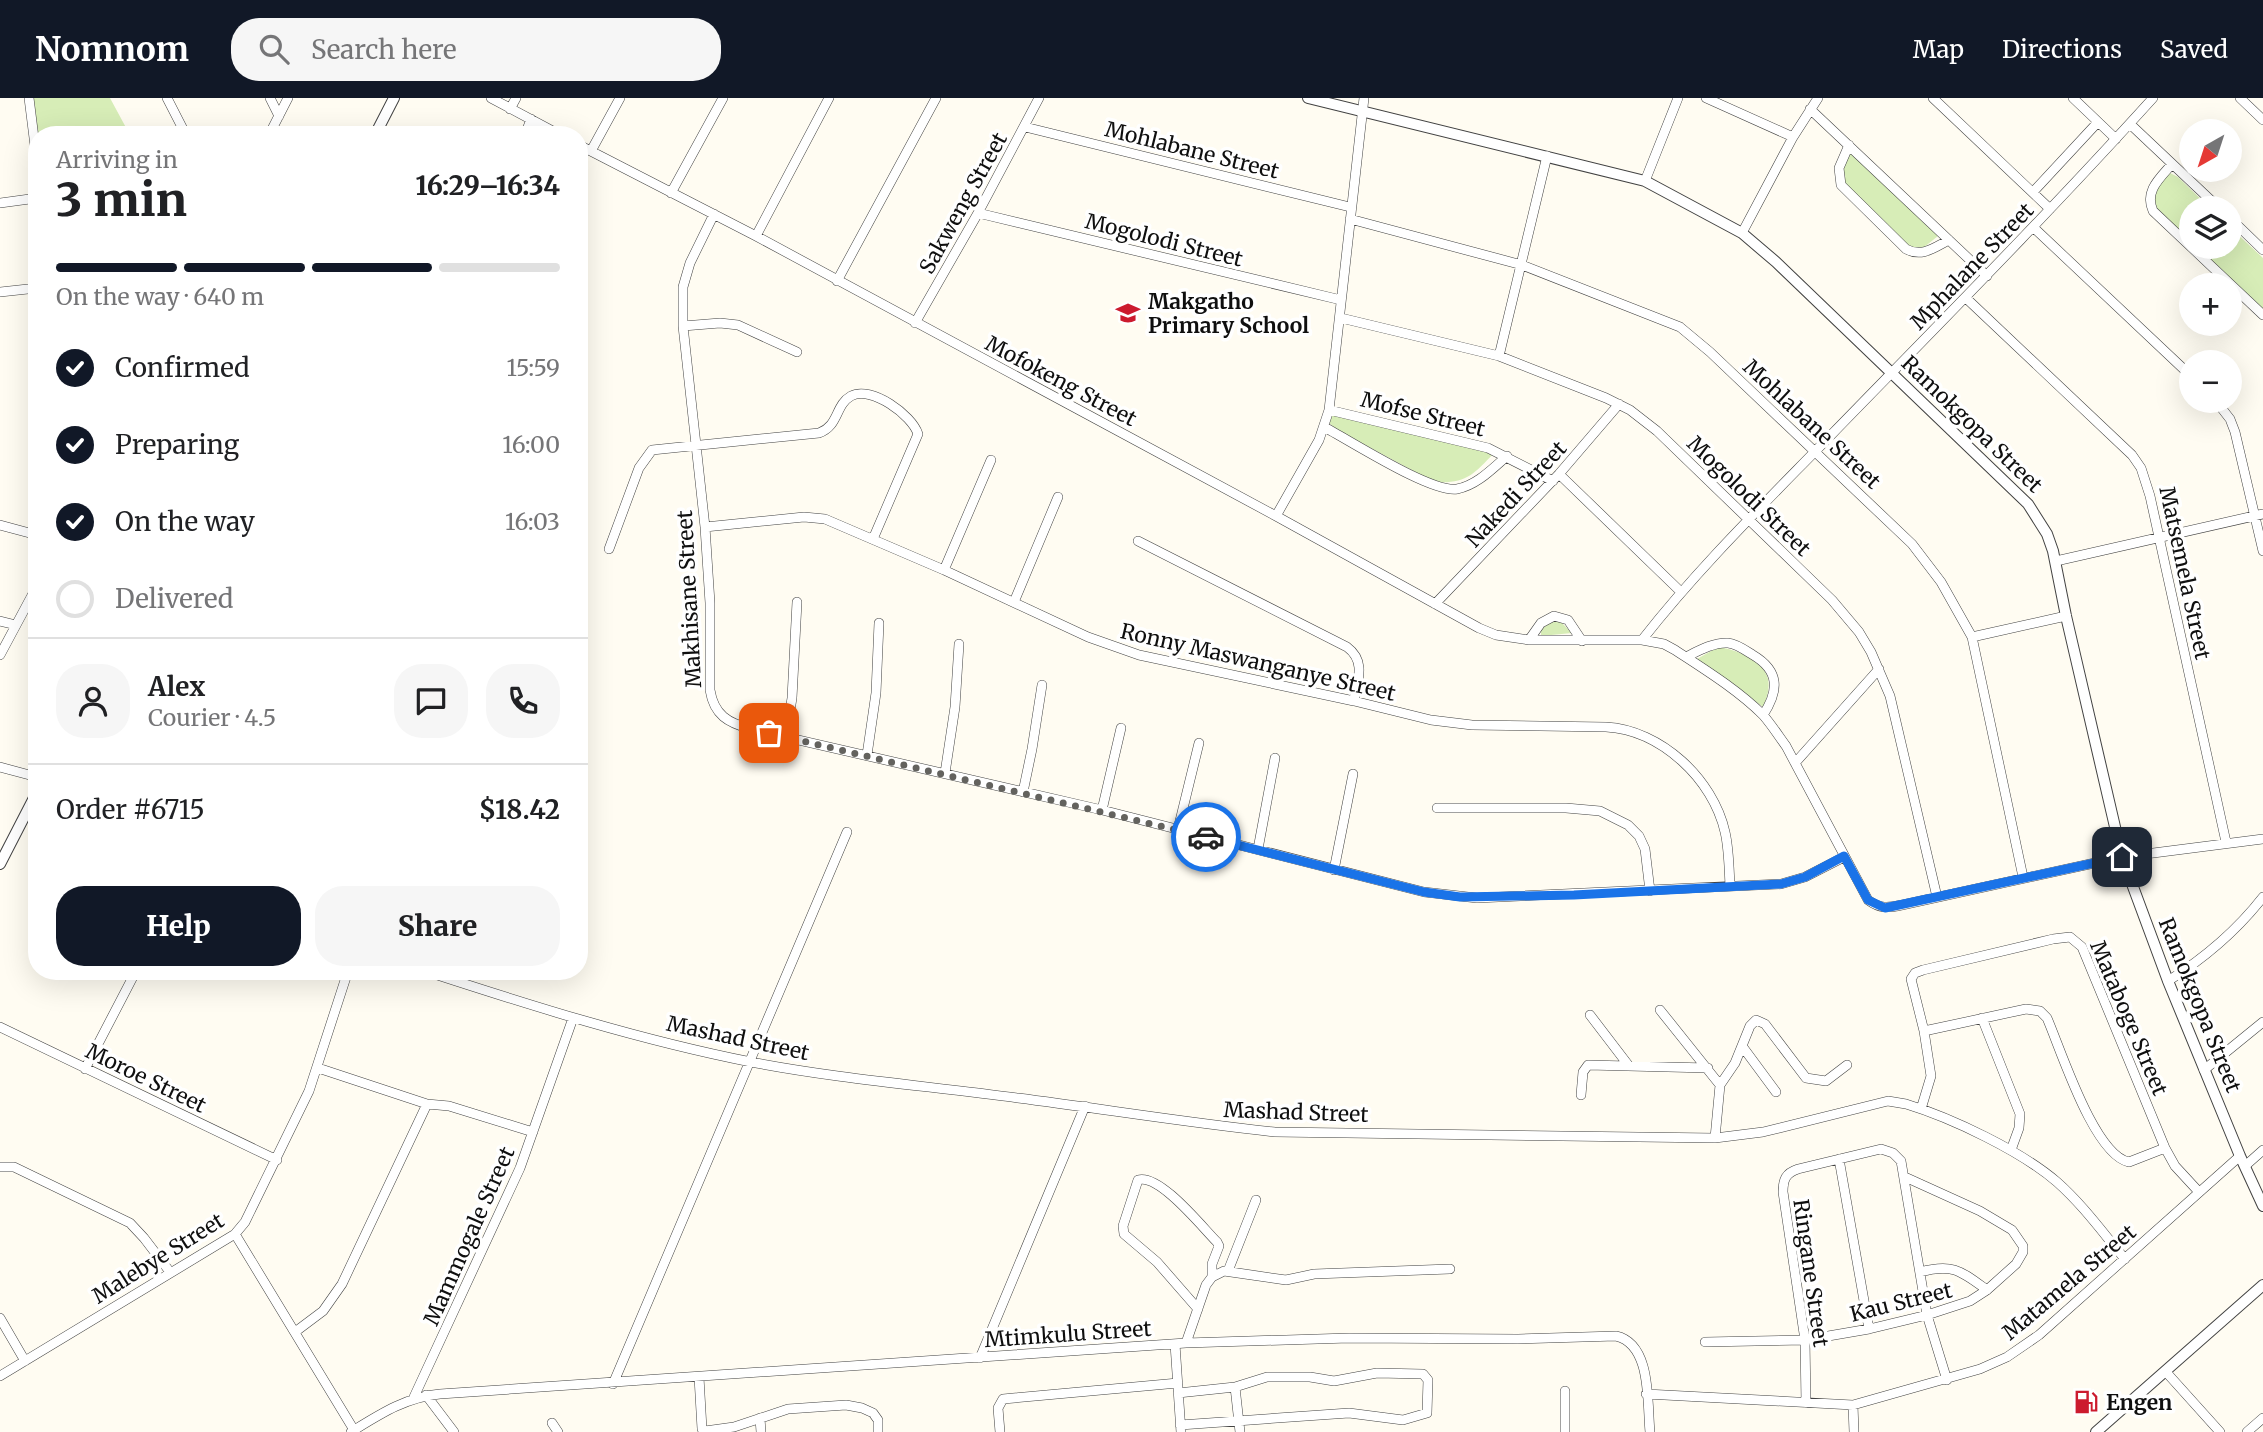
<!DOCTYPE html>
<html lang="en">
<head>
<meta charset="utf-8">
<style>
  body { margin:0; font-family:Merriweather,serif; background:#f6f6f6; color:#202124; height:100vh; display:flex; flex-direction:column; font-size:26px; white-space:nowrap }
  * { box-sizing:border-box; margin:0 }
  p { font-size:23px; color:#757577 }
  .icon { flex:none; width:38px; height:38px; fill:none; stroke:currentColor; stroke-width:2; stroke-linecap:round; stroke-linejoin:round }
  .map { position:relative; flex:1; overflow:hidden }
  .drawer { position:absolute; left:28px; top:28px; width:560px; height:854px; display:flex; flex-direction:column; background:#fff; border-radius:28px; box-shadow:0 7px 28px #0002 }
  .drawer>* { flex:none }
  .needle { width:46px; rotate:219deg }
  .controls { position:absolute; left:2179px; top:21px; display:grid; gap:14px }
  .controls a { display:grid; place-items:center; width:63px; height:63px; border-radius:50%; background:#fff; box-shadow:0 7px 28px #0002; font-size:35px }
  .pin { position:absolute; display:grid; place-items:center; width:60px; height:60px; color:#fff; margin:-30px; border-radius:14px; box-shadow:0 4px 10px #0006 }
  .courier { position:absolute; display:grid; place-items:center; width:70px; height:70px; margin:-35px; border:5px solid #1a73e8; border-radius:50%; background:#fff; color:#222; box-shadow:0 2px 9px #0007 }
  .overview em { font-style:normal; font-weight:800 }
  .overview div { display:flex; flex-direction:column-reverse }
  .overview { display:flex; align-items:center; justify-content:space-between; height:119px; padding:0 28px }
  h1 { font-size:46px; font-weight:800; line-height:52px }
  .bar { display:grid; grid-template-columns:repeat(4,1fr); gap:10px 7px; align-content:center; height:84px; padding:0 28px }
  .bar i { height:9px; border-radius:5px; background:#e0e0e0 }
  .bar .active { background:#111827 }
  .bar p { grid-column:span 4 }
  .line { display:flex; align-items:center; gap:18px; padding:0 28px; border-top:2px solid #e0e0e0 }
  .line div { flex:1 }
  .round { display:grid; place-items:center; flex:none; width:74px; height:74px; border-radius:28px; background:#f6f6f6 }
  ol { padding:0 28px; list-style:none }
  li { display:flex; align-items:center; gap:21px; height:77px }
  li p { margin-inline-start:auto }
  li .icon { padding:7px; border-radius:50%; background:#111827; color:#fff; stroke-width:4 }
  li:last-child { color:#757577 }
  li i { width:38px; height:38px; border:4px solid #e0e0e0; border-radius:50% }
  .cta { display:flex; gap:14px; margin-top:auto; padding:14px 28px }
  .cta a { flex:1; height:80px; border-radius:28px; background:#111827; color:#fff; font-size:28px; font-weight:800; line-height:80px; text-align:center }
  .cta a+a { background:#f6f6f6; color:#202124 }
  header { display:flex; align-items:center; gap:42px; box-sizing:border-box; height:98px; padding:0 35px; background:#111827; color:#fff }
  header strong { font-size:33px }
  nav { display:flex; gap:38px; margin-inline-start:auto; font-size:24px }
  .search { width:490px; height:63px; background:#f6f6f6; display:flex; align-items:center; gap:18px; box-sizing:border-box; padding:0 24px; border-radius:28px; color:#757577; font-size:26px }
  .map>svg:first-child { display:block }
</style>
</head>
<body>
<header>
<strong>Nomnom</strong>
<div class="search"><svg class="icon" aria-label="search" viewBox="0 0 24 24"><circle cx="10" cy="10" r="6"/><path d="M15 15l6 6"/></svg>Search here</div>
<nav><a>Map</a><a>Directions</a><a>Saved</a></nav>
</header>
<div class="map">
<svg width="2263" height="1334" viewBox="0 0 2263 1334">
  <rect width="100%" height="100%" fill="#fffcf2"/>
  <path fill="#d7edb7" d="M32,0H110L130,37H37Z
    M1850,53L1938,138L1923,150L1906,149L1842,85L1840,72Z
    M2168,74L2178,79L2210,110H2191V145L2151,106L2152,92Z
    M2230,129L2263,160V212L2195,149H2230Z
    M1337,317L1494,355C1473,377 1466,386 1434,384L1339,333L1329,325L1328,319Z
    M1553,522L1560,523L1572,535L1541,538V532Z
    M1718,549C1735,551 1764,562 1768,581C1770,591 1767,600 1763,609L1697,561Z"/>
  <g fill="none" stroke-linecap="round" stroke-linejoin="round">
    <g stroke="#424242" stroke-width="10">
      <path id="minor" d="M29,0L37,64
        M167,0L186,37
        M270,0L279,18
        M491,0L560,37
        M1706,0L1793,39
        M1933,0L2050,111
        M2073,0L2116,41
        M2240,0L2263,22
        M510,11L516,0
        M1810,11L1987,178
        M2130,26L2219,110
        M1025,29L1350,109
        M269,37L288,0
        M525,37L531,21
        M579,47L756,138L1276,418L1479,530L1496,537L1529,542H1642L1664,546L1675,552C1704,571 1738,592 1763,617C1771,626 1778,637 1786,648L1868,802C1880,811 1888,810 1902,807L2122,759L2263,741
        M1849,47L1839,70L1841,87L1906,151C1922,160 1935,149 1949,142
        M591,53L620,0
        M2172,66C2160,80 2144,93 2153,113L2263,217
        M1645,83L1678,0
        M2033,94L2098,24
        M671,95L723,0
        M0,105L37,100
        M978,115L1341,202
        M714,116L690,165L683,189V228L705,429L710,505V592C714,617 728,625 751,631L1102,712L1424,794L1477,800L1781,786L1805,779L1844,759
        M2230,120L2263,152
        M1350,121L1522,167L1680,229L1710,254L1912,446L1941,484L1972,539L2023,779
        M2033,129L2191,278
        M1742,135L1793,39L1818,0
        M756,138L829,0
        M837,183L936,0
        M0,194L37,190
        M1967,201L2132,357L2141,370L2150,398L2226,744
        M1341,220L1499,258L1606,300L1630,312L1657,333L1832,502L1859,534L1871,554L1890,598L1937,799
        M915,225L978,115L1039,0
        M683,228L720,225L738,227L797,254
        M1499,258L1547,58
        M2216,303L2230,321L2235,334L2263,453
        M1329,312L1488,350L1553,383
        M1324,329C1351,343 1431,395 1457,391C1477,387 1492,371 1507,358
        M1559,376L1681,494
        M1276,418L1319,342L1329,312L1364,0
        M0,427L37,437
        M705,429L804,419L825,421L944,472L1088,539L1139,557L1354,603L1431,622L1472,627L1606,629C1661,632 1713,681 1725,734C1729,751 1729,770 1730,788
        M1138,443L1347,549C1366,563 1358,582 1354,603
        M609,451L639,370L652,352L819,335C839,328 835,307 851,298C871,287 912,317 918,336L873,441
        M2056,463L2263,416
        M944,472L991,362
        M1014,504L1058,399
        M1435,506L1559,376L1619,306
        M0,523L16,527
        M1972,539L2066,518
        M1529,542L1541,525L1554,518L1568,522L1582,543
        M1642,542C1700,468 1768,402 1833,335C1941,224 2049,115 2153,0
        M0,557L37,488
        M1686,559C1698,553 1714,544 1728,545C1737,546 1745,552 1753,557C1780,573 1779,593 1763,617
        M786,638L792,600L797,504
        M867,657L876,595L879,525
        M1795,665L1879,571
        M0,669L37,679
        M945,675L955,609L959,546
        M1023,694L1032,651L1042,587
        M1437,710H1566L1600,713L1628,727L1639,738L1645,751L1650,793
        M1102,712L1121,630
        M1178,731L1199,645
        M1258,751L1275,660
        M1334,772L1353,676
        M425,873C532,908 640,942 751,964C839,981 929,988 1018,1000C1104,1011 1189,1025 1275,1034L1715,1040L1763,1034L1888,1003L1906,1006C1952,1020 2021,1053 2057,1084C2083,1107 2103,1135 2125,1161
        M2168,883C2203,861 2238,831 2263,799
        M1660,912L1720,987L1715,1040
        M1590,917L1629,968
        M1982,920L2020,1016L2019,1030L2011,1052
        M0,929L277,1062
        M1924,933L2026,911L2040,913L2047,920C2061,952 2094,1057 2129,1064L2165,1050
        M1742,948L1776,994
        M318,970L427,1006L449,1008L533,1034
        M85,971L136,873
        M2204,972L2263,924
        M1720,987L1735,965L1750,928L1756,922L1765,926L1806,980L1826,983L1847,967
        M1581,997L1583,974L1588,967L1708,970
        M1921,1011L1931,978L1924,933L1911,881L1915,875L1923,872L2053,841L2070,839L2082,849L2165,1050L2175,1068L2199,1094
        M1839,1061L1869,1231
        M2245,1068L2263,1052
        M0,1069H14L130,1125L144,1140L170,1174
        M235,1136L354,1332
        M1228,1173L1256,1102
        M1920,1174C1953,1165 1961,1173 1987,1192
        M1198,1211L1157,1164L1124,1136L1123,1128L1138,1082C1159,1075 1202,1129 1217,1144L1219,1148L1212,1166V1179
        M0,1220L25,1263
        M295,1234L323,1213L342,1186L427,1006
        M1705,1244L1805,1242L1869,1231L1927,1217L1970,1203L1987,1192L2016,1166L2023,1154V1148L2012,1132L1980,1113L1905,1079
        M1186,1245L1206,1187L1212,1179L1224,1173L1286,1182L1314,1176L1450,1171
        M1175,1246L1181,1334
        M980,1260L1085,1008
        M2166,1274L2220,1334
        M0,1278L235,1136L245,1124L309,993L348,873
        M699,1279L702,1331L705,1333L734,1329L788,1311L846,1307L862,1310L873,1315L878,1322V1334
        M613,1286L847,734
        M1178,1295L1235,1289
        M1646,1296L1853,1307L1980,1271L2007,1259L2039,1237L2240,1058
        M426,1297L454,1334
        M414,1299L520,1070L573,920
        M1806,1305L1805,1242L1783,1094C1783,1081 1786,1075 1798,1071L1881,1051L1893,1055L1901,1063L1927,1217L1947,1282
        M1853,1307L1854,1334
        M760,1320L761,1334
        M552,1325L558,1334
        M1180,1327L1349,1315L1403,1322L1427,1315L1428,1282L1423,1276L1377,1275L1334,1283L1310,1279H1267L1235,1289L1240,1334
        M351,1334C380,1316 406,1299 440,1296L1186,1245L1349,1240L1518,1241L1616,1238C1652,1246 1647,1305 1650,1334
        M1000,1334L998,1310L1003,1301L1178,1285
        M1565,1334V1293
        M2247,1334L2263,1320"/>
    </g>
    <g stroke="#424242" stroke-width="12">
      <path id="tertiary" d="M1308,0L1645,83L1742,135L1776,164L2028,406L2047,436L2053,453L2066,518L2122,759L2168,883L2240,1058L2263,1108
        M375,37L394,0
        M0,766L37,694
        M2096,1334L2263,1187"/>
    </g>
    <use href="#minor" stroke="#fff" stroke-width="9"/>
    <use href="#tertiary" stroke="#fff" stroke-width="10"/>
  </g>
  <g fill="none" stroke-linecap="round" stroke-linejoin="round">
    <path stroke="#63625e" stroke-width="7" stroke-dasharray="0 12.6" d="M769,635L1206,739"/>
    <path stroke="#1a73e8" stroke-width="9" d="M1206,739L1424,794L1460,799L1574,797L1781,786L1805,779L1844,758L1868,802L1885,810L2122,759"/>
  </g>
  <defs>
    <g id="school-bare" transform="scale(1.89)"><path d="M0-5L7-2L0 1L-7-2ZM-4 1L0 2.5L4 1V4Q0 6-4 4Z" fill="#cc1b2e" stroke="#fff" stroke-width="2.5" paint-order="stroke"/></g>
    <g id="fuel-bare" transform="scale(1.89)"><path d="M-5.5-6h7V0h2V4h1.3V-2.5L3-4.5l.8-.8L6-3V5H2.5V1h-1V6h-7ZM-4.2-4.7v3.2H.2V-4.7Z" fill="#cc1b2e" stroke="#fff" stroke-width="2.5" paint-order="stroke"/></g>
  </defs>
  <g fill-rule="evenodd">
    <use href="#school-bare" x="1128" y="215"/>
    <use href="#fuel-bare" x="2086" y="1304"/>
  </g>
  <g text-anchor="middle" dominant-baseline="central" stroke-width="7" stroke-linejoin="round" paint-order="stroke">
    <g font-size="21" fill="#0f0f0f" stroke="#fff">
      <text transform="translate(1192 52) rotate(14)">Mohlabane Street</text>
      <text transform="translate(963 105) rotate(-61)">Sakweng Street</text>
      <text transform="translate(1164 142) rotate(14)">Mogolodi Street</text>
      <text transform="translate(1972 168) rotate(-46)">Mphalane Street</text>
      <text transform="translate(1061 283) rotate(28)">Mofokeng Street</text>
      <text transform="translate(1423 316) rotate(14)">Mofse Street</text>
      <text transform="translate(1812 326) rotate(43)">Mohlabane Street</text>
      <text transform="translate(1972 326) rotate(44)">Ramokgopa Street</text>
      <text transform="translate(1516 396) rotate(-47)">Nakedi Street</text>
      <text transform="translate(1749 398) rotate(44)">Mogolodi Street</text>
      <text transform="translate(2185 475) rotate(78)">Matsemela Street</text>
      <text transform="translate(689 501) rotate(-93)">Makhisane Street</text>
      <text transform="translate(1258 564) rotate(13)">Ronny Maswanganye Street</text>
      <text transform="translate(2200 907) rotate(68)">Ramokgopa Street</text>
      <text transform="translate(2129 920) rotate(67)">Mataboge Street</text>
      <text transform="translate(738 940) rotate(12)">Mashad Street</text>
      <text transform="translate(146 980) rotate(26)">Moroe Street</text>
      <text transform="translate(1296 1014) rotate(2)">Mashad Street</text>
      <text transform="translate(469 1138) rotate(-66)">Mammogale Street</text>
      <text transform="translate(158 1160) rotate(-32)">Malebye Street</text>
      <text transform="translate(1811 1175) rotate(82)">Ringane Street</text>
      <text transform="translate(2069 1184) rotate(-40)">Matamela Street</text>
      <text transform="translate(1901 1204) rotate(-14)">Kau Street</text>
      <text transform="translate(1068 1236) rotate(-4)">Mtimkulu Street</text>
    </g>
    <g font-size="21" font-weight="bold" fill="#0f0f0f" stroke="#fff" text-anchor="start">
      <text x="1148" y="203">Makgatho<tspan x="1148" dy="24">Primary School</tspan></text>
      <text x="2106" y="1304">Engen</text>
    </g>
  </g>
</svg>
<div class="controls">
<a><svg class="needle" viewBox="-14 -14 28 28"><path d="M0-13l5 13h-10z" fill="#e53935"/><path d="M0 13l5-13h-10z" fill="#757577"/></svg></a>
<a><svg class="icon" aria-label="layers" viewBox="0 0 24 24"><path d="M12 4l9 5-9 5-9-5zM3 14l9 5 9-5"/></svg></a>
<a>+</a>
<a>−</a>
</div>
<div class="pin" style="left:769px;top:635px;background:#ea580c"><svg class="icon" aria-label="bag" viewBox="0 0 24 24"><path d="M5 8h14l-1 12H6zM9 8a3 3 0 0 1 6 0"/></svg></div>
<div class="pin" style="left:2122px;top:759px;background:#1f2937"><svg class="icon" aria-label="home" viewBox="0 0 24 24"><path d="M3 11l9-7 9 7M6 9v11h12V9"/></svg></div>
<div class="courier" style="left:1206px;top:739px"><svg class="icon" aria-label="car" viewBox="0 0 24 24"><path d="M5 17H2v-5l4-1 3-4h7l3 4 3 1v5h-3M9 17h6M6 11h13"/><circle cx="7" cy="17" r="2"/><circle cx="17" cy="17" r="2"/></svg></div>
<section class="drawer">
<div class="overview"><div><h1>3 min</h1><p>Arriving in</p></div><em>16:29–16:34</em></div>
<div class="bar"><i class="active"></i><i class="active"></i><i class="active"></i><i></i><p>On the way · 640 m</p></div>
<ol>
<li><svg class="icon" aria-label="check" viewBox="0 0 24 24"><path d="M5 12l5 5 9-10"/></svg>Confirmed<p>15:59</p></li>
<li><svg class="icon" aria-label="check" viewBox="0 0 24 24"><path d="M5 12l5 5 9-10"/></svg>Preparing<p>16:00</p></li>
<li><svg class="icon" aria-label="check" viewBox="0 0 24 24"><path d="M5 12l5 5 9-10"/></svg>On the way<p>16:03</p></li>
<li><i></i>Delivered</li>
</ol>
<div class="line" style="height:126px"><a class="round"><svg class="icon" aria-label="person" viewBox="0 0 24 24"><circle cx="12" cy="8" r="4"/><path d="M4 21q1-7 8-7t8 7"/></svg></a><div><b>Alex</b><p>Courier · 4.5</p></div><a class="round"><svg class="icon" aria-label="chat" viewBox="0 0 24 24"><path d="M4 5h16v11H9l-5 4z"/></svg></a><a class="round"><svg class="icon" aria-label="phone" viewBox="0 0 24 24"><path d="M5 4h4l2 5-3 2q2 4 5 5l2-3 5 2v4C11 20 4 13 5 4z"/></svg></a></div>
<div class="line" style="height:91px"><div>Order #6715</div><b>$18.42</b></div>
<div class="cta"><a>Help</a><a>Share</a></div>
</section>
</div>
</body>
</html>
